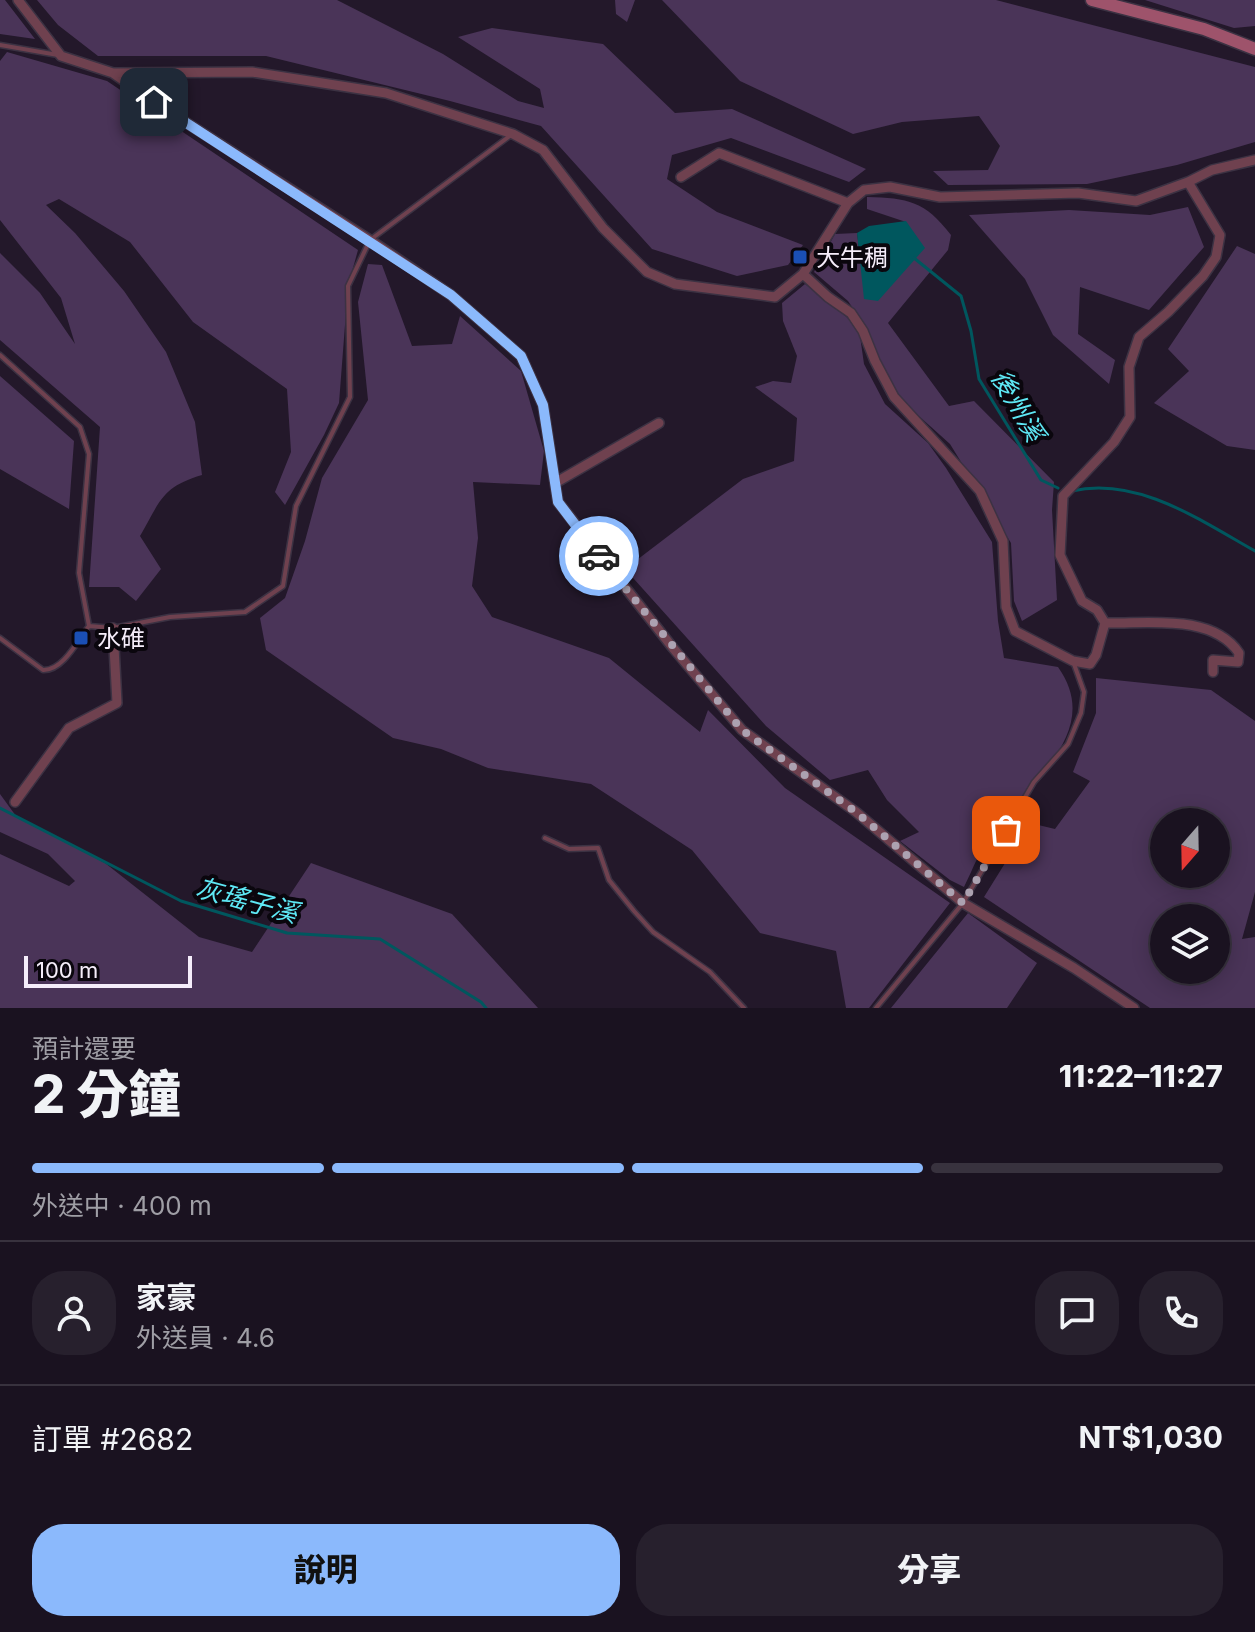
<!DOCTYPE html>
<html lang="zh-TW">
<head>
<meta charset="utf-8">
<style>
  body { margin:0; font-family:Inter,"Noto Sans TC",sans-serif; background:#27202d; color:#f1f3f6; height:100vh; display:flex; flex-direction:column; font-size:30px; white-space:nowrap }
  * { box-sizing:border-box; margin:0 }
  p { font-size:26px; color:#9f9ea5 }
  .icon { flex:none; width:44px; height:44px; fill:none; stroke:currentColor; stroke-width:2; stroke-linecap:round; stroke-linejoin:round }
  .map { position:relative; height:1008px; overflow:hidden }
  .panel { display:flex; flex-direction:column; background:#1a1220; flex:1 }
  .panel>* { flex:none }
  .needle { width:52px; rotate:200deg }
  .buttons { position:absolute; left:1150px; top:808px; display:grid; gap:16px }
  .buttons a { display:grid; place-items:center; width:80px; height:80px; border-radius:50%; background:#1a1220; box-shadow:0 4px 20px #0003,0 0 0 2px #38323e; font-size:40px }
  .scale { position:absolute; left:24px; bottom:20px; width:168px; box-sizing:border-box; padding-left:8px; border:4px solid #f5edfa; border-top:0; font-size:22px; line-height:28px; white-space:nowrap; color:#f5edfa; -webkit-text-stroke:6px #0a060d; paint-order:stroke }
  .pin { position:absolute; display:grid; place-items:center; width:68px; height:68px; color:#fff; margin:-34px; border-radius:16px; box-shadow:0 4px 12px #0006 }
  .courier { position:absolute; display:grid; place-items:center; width:80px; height:80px; margin:-40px; border:6px solid #8bb9fc; border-radius:50%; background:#fff; color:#222; box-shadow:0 2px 10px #0007 }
  .headline em { font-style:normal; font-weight:800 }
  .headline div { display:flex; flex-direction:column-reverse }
  .headline { display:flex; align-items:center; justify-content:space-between; height:136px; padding:0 32px }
  h1 { font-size:52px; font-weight:800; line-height:60px }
  .bar { display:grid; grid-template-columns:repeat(4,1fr); gap:12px 8px; align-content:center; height:96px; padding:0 32px }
  .bar i { height:10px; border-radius:6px; background:#38323e }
  .bar .current { background:#8bb9fc }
  .bar p { grid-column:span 4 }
  .line { display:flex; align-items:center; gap:20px; padding:0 32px; border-top:2px solid #38323e }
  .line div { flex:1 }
  .round { display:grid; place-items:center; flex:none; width:84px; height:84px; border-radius:32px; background:#27202d }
  .cta { display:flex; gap:16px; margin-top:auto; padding:16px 32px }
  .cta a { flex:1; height:92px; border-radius:32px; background:#8bb9fc; color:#111; font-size:32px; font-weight:800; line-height:92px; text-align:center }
  .cta a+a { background:#27202d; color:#f1f3f6 }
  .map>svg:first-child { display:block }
</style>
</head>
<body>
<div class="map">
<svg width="1255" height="1008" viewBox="0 0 1255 1008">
  <rect width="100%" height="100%" fill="#23182a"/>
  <path fill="#4a3458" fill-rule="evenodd" d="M0,0H5L35,39L0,34Z
    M37,0H337L443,54L518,101L544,108L540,89L458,37L492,28L603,44L675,113L732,109L866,169L849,182L731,138L672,155L667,179L717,212L803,245L788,265L737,276L652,249L541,126L450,101L266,56H98L58,25Z
    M615,0H635L627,22L616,14Z
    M662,0H996L1255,67V142L1177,165L1087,184L948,185L933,171L988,170L1000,146L979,116L902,122L853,134L740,81Z
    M1145,0H1255V26L1234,28Z
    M7,52L107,81L358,250L348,286L339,403L324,435L285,505L275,492L291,452L287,389L193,322L130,242L59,199L46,205L75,233L124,291L166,352L195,422L202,475C161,487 160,502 140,536L161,569L136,601L119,587H89L100,427L0,340V253L40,293L75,344L61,298L0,220V61Z
    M867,197C908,198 925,201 951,235L948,250L888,323L949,406L974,401L1054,482L1052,510L1057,600L1022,621L1014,601L1011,543L950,444L900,399L881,362L867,329L848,301L814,272L835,234L857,233L860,256L906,222L867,209Z
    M1188,207L1204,247L1149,310L1080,287L1078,334L1115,360L1109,384L1053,335L1025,279L969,215L1069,210L1150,215Z
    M1237,246L1255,254V450L1227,446L1154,403L1189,371L1168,349Z
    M368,264L382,265L412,346L452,344L460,316L521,371L544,451L540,485L473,482L478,538L472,586L492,617L609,658L700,732L708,710L785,788L950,903L869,1008H846L836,951L760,933L692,850L591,784L488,768L441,749L393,738L266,650L260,618L285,598L305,541L322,478L368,400L358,302Z
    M805,284L836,307L859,329L864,364L885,404L928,443L946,468L992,542L998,621L1004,658L1058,667C1105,733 1026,783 993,831C981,847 973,869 964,887L950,880L900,841L919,832L887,800L868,770L830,780L766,726L625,569L743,479L794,461L797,418L755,387L773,381L791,383L797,356L783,321L782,303Z
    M0,376L74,441L69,509L0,469Z
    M1096,678L1211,690L1255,721V892L1242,939L1255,937V1008H1150L984,897L1030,823L1055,829L1090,781L1073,772L1096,713ZM1164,822H1216V874H1164ZM1164,918H1216V970H1164Z
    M0,794L16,816L105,863L199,937L252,952L311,863L452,914L538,1008H0V854L69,886L75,881L48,854L0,832Z
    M968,913L1037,963L1007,1008H891Z"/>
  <path fill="#00575e" d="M906,221L925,248L878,301L864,299L857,233L869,226Z"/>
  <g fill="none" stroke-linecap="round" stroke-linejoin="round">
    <path stroke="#00575e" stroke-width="3" d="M914,258L961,296L971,331L979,379L1041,480L1058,488
      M1072,491C1137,476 1200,520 1255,551
      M0,808L181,901L287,933L380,939L481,1002L486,1008"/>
    <g stroke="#3c3243" stroke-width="7">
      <path id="lane" d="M0,45L58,55
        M0,355L80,427L89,454L79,573L89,626C78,640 63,671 43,670L0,638
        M89,626L113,628L170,617L245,612L283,586L296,506L350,397L348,286L370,240L511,135
        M545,838L569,849L598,848L609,880L634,911L653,932L710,972L744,1008
        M876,1008L963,903L1034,782L1068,744L1081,713L1084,692L1074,664"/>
    </g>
    <g stroke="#3c3243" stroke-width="12">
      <path id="street" d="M18,0L61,56L113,73L154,102L370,240L451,295L521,356L543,405L558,502L673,648L742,730L856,812L963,903L1074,968L1134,1008
        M113,73L252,72L386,93L513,134L543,150L603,228L647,272L675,284L775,297L803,274L848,203L864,190L890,187L940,197L1078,193L1136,201L1188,182L1212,170L1255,160
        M681,177L719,153L848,203
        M803,274L828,297L851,313L863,331L875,361L894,397L980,491L1003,541L1006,607L1015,631L1073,661L1090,664L1096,655L1105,623L1097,610L1082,601L1060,555L1063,496L1114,442L1130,417L1129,367L1139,337L1168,312L1203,276L1216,257L1220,235L1188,182
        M555,483L659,423
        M1105,623C1147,624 1212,613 1239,653L1238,662L1213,660V672
        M15,802L69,728L117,703L113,628"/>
    </g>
    <g stroke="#3c3243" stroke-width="15">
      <path id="secondary" d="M1092,0L1204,29L1255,49"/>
    </g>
    <use href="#lane" stroke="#6f414f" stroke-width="4"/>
    <use href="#street" stroke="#6f414f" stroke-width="9"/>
    <use href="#secondary" stroke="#9e536b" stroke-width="12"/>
  </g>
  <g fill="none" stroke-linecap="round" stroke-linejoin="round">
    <path stroke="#aca2b1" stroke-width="8" stroke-dasharray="0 14.4" d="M599,556L742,730L856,812L963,903L1006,830"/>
    <path stroke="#8bb9fc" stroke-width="10" d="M154,102L451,295L521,356L543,405L558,502L599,556"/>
  </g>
  <g fill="#1a4fb4" stroke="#0a060d" stroke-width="3">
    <rect x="792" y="249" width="16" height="16" rx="4"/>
    <rect x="73" y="630" width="16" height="16" rx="4"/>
  </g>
  <g text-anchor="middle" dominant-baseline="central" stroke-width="8" stroke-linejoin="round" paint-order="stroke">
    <g font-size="24" fill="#f5edfa" stroke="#0a060d" text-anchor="start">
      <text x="816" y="257">大牛稠</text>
      <text x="97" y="638">水碓</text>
    </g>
    <g font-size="26" font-style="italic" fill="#5ee8f5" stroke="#0a060d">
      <text transform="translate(1018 405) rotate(60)">後州溪</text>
      <text transform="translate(247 900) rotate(15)">灰瑤子溪</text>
    </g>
  </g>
</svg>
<div class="buttons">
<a><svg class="needle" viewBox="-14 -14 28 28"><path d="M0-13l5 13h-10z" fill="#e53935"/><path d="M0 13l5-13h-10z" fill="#9f9ea5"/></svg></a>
<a><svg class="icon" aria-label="layers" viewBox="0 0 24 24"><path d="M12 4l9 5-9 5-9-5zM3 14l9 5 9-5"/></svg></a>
</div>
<div class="scale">100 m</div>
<div class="pin" style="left:1006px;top:830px;background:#ea580c"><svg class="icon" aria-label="bag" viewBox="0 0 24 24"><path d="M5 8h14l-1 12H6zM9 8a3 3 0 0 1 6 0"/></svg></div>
<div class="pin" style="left:154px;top:102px;background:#1f2937"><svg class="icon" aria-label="home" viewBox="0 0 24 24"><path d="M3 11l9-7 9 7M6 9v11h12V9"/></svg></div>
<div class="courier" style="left:599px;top:556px"><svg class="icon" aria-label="car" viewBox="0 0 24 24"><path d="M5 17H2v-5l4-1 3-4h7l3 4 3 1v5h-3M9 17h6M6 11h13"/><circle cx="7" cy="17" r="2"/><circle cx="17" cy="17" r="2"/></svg></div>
</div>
<section class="panel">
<div class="headline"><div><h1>2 分鐘</h1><p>預計還要</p></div><em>11:22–11:27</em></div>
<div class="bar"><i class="current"></i><i class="current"></i><i class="current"></i><i></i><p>外送中 · 400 m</p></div>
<div class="line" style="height:144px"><a class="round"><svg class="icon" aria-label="person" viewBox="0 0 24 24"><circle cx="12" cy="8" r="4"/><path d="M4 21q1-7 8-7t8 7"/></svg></a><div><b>家豪</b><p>外送員 · 4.6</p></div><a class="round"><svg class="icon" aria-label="chat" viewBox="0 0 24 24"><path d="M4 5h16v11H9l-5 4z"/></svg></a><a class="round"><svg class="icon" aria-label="phone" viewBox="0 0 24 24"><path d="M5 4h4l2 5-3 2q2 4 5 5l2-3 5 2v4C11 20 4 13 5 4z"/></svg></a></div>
<div class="line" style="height:104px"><div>訂單 #2682</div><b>NT$1,030</b></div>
<div class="cta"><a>說明</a><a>分享</a></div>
</section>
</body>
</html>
